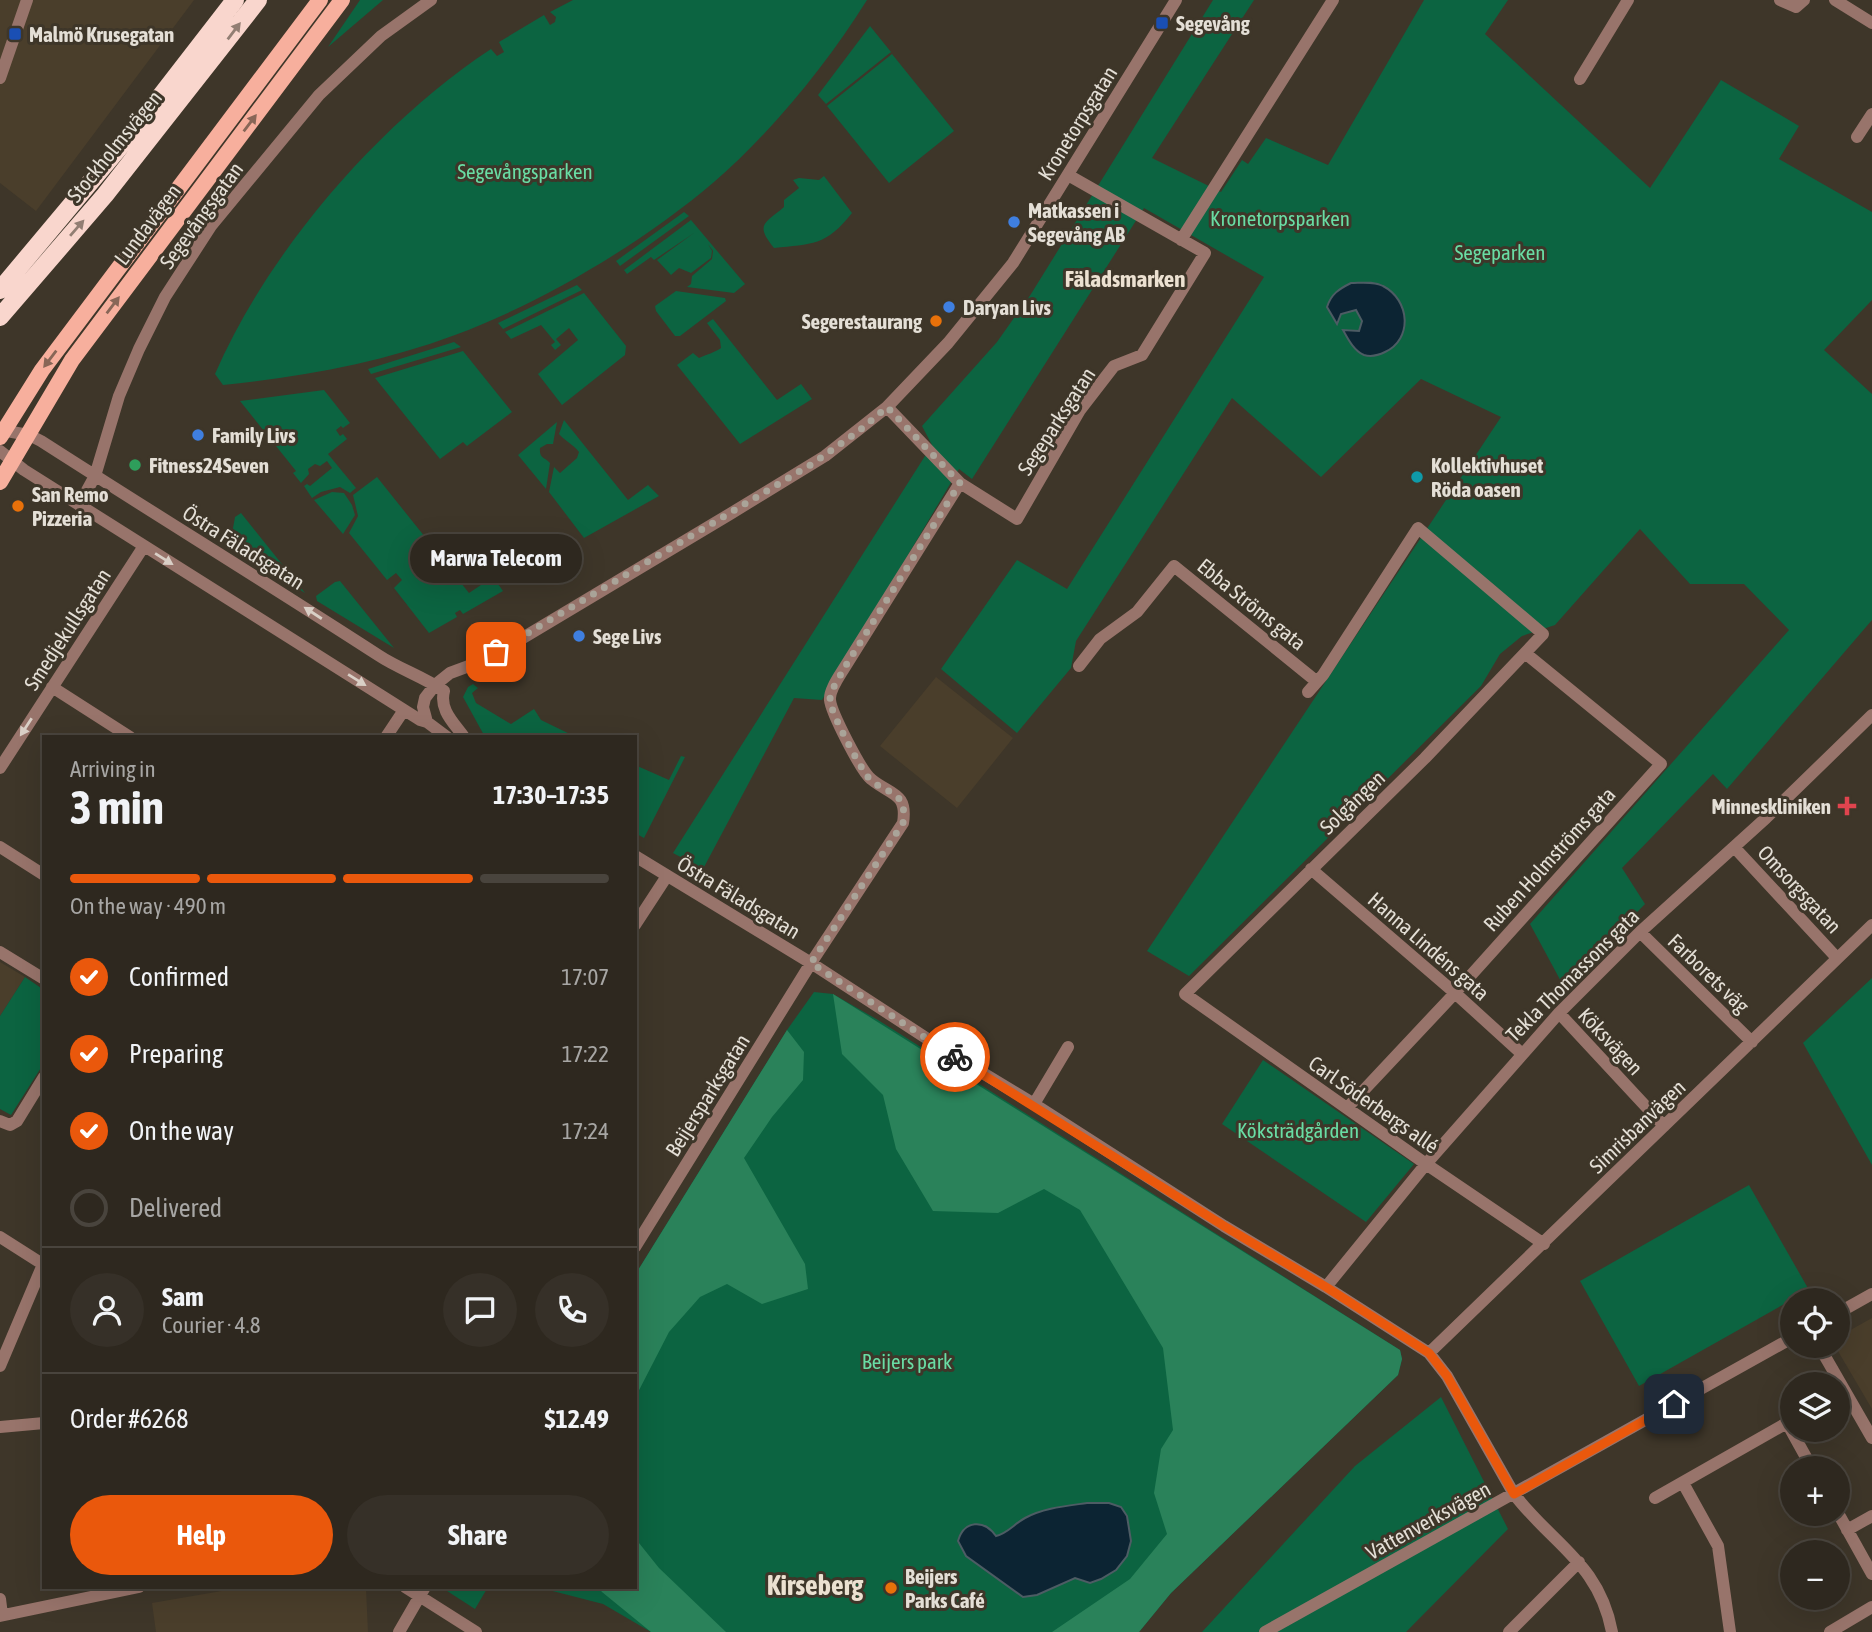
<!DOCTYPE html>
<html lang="en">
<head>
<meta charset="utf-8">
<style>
  body { margin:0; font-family:"Asap Condensed",sans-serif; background:#363028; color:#f1f3f6; height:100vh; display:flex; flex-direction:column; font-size:26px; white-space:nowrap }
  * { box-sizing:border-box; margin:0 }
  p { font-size:23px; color:#a7a6a4 }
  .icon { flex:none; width:38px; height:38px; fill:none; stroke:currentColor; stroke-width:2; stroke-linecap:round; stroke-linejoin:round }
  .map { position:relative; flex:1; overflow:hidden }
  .details { position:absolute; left:42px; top:735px; width:595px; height:854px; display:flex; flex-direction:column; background:#2e281f; border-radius:0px; box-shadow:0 7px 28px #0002,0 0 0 2px #49443d }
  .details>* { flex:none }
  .tools { position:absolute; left:1780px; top:1288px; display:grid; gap:14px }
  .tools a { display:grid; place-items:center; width:70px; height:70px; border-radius:50%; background:#2e281f; box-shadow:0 7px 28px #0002,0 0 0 2px #49443d; font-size:35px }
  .pin { position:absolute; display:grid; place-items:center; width:60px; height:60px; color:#fff; margin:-30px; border-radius:14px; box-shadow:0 4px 10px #0006 }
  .courier { position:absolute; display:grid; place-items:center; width:70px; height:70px; margin:-35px; border:5px solid #ea580c; border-radius:50%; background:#fff; color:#222; box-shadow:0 2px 9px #0007 }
  .bubble { position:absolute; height:49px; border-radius:24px; background:#2e281f; box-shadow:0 7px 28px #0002,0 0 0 2px #49443d; font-size:23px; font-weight:700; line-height:49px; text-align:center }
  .headline em { font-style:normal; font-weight:700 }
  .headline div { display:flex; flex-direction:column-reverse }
  .headline { display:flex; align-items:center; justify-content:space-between; height:119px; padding:0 28px }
  h1 { font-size:46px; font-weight:700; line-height:52px }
  .bar { display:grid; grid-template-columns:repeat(4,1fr); gap:10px 7px; align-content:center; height:84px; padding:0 28px }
  .bar i { height:9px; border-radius:5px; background:#49443d }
  .bar .on { background:#ea580c }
  .bar p { grid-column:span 4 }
  .line { display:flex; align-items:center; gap:18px; padding:0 28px; border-top:2px solid #49443d }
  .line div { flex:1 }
  .round { display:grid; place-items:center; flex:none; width:74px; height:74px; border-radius:37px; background:#363028 }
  ol { padding:0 28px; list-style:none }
  li { display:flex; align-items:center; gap:21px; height:77px }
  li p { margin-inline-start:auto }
  li .icon { padding:7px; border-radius:50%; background:#ea580c; color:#fff; stroke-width:4 }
  li:last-child { color:#a7a6a4 }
  li i { width:38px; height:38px; border:4px solid #49443d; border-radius:50% }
  .button { display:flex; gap:14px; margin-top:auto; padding:14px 28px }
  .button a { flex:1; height:80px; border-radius:42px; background:#ea580c; color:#fff; font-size:28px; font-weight:700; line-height:80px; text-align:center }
  .button a+a { background:#363028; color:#f1f3f6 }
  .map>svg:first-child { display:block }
</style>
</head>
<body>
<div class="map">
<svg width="1872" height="1632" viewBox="0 0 1872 1632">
  <rect width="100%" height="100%" fill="#3e3629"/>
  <path fill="#4a3e2b" d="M0,0H194L36,211L0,183Z
    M936,677L1013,738L957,808L880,746Z
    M0,962L25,977L0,1016Z
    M1872,1318V1409L1835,1346H1838V1337Z
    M245,1587L366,1588L368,1632H156L152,1603Z"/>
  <path fill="#0c6441" d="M360,0H383L328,47Z
    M573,0H867C827,64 771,133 714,182C644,242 542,303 455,335C380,363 302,377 223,385L215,374C268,251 380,122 491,49L497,56L504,52L499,42L544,15L550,25L555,22L556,17L550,12Z
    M1213,0H1254L1152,158L1221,192L1242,160L1248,164L1266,138L1328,165L1424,0H1508L1485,34L1650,188L1721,80L1799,126L1779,159L1872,212V300L1824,350L1872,394V620L1727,789L1713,774L1622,868L1645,904L1564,987L1530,924L1789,630L1744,584H1690L1640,529L1555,625L1522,636L1500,654L1481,686L1189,976L1147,951L1501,417L1421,379L1321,477L1232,398L1076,641L1071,668L1017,733L941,669L1017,560L1067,589L1264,277L1144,208L972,479L959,469L822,700L794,698L703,869L673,853L932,445L922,426L997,342L1031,294Z
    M870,26L891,52L826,104L818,95Z
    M892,54L954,131L889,183L827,106Z
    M824,176L852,213C826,246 812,244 774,248C755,224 764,224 784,207V200L799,188L793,180L799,178L819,180Z
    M684,212L689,216L620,266L616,261Z
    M691,220L745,284L734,293L687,287L691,284L692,276L712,259L713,251L708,244L712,251L711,258L691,273L679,268L671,275L657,260L694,233L654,260L651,257L627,274L624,270Z
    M577,285L582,290L503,329L498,323Z
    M676,291L725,298L726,301L680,336H675L656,311L655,306Z
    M584,293L626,346L625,355L562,405L538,374L578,340L569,328L556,339L561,345L555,350L551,345L555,342L541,325L511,339L505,332Z
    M713,319L777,400L801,384L812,399L740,444L677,365L693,353L699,358C707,354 714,353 721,348L720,340L707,323Z
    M454,342L461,347L371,374L368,369Z
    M463,351L512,412L467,446L463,442L440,459L375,378Z
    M324,390L350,423L343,428L341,426L336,430L340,436L343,434L347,439L328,454L356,488L350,493L340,487L321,492L312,498L304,486L307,484L310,486L332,468L327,461L320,466L315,464L308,469L309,474L301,483L293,473L296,471L240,401Z
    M564,420L628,500L648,485L659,496L584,538L549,492L554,467L560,473L577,458L579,452C573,444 566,442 559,434Z
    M557,422L553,444H547L540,448C539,459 545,457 550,463L546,489L518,455Z
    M377,477L425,537L420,541L424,547L430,544L469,593L493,577L503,591L463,614L460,610L455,613L457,617L429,633L394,588L402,580L396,573L387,580L349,533L358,516L353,495Z
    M332,492L344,493L352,505L355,515L343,534L314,500Z
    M241,513L305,593L227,544L231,539L235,517Z
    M340,581L394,648L317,601L316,596L335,582Z
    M473,684L478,688L472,693L476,703L511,724L534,709L541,720L576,737H503L497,733L494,737H485L463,697L468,687Z
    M681,756L685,757L644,838L635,833V765L669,780Z
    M25,977L44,990V1063L11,1115L0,1109V1016Z
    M1872,978V1165L1803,1043Z
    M814,992L833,994L878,1020L1400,1350L1402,1359L1398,1375L1171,1593L1139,1632H651L603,1604L537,1587H635V1275L787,1030Z
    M1263,1060L1414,1164L1366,1222L1222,1124Z
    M1749,1185L1809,1290L1639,1386L1580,1281Z
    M1441,1397L1508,1529L1406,1632H1202L1355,1466Z
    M445,1587H488L475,1609L444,1589Z"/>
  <path fill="#2a825a" d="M833,994L1400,1350L1402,1359L1398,1375L1171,1593L1139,1632H1052L1130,1579L1167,1534L1154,1493L1161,1449L1173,1430L1163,1348L1080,1210L1044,1189L998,1213L933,1211L896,1149L883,1095L842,1054Z
    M787,1030L804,1052L803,1080L772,1117L744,1158L805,1264L808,1289L762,1304L727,1284L700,1297L669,1332L635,1398V1275Z
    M635,1538L659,1568L726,1632H651L602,1592L598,1587H635Z"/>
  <path fill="#0c2433" stroke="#4d5c64" stroke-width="2" d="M1351,283C1361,283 1374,281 1383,286C1410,300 1413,339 1385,352C1379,355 1371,357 1364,355C1354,351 1348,339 1343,330L1359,331L1362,321L1356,310L1341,314L1337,324L1327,307C1331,294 1339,289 1351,283Z
    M1087,1503H1109L1121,1507L1127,1516L1131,1541L1127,1556L1116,1570L1101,1579L1090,1583L1075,1578L1037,1595L1023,1597L966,1556L958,1541C964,1520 984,1519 996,1536C1008,1533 1014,1524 1025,1518C1043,1508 1066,1506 1087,1503Z"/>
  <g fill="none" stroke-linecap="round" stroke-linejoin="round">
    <path stroke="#98746b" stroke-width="12" d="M1780,0L1796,7L1804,0
      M1835,0L1872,23
      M0,78L27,0
      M1580,79L1628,0
      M1857,137L1872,114
      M1181,240L1333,0
      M887,407L960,483L1017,519L1080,410L1114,366L1142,355L1205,253L1068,175
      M0,430L29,435L41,441C153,513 267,583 378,655C399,669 424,677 444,691C439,710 454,723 464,737
      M0,451L24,470L420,720L427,722L447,737
      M79,505L95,476L119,396L139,349L165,297L211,226L319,95L381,36L431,0
      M1079,666L1100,639L1137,612L1174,566L1316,681
      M52,687L130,737
      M1308,692L1323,675L1418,528L1543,634L1425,758L1185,994L1426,1164L1544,1244
      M427,722L423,707L425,698L435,685L450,673L477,663L516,642L730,514L825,456L887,407L948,343L1013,263L1176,0
      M386,737L404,710
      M0,768L144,546
      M0,847L44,875
      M1734,847L1837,958
      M635,856L811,963L943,1049L1034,1104L1224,1226L1326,1287L1429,1353L1447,1376L1514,1494C1553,1545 1599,1563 1612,1632
      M1311,869L1455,993L1521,1053
      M635,925L667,876
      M1640,932L1752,1042
      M0,952L44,979
      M1559,1013L1664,1126
      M1034,1104L1068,1047
      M1347,1108L1455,993L1661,764L1525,653
      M0,1121L10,1125L17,1121L44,1077
      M0,1237L44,1265
      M635,1247L811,963L903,823C908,792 890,795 871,779C861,771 831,712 830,700C829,691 838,678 843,670L960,483
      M1326,1287L1426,1164L1559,1013L1640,932L1766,818L1872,715
      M1838,1313L1872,1294
      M1819,1346L1872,1438
      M1429,1353L1872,925
      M0,1366L44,1262
      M1787,1423L1812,1468
      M0,1427L44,1423
      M1683,1483L1718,1546L1730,1632
      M1655,1498L1792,1420
      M1838,1513L1872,1574
      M1847,1530L1872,1516
      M405,1587L476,1632
      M0,1599L2,1615
      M0,1616L139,1587
      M399,1632L425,1587
      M1265,1632L1792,1338
      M1509,1632L1579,1562
      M1830,1632L1872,1607"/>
    <path stroke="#f7af9d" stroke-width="16" d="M0,437L42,370L320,0
      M0,482L72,360L342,0"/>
    <path stroke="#f9d6cd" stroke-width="18" d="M0,290L139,124L235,0
      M0,317L105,195L258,0"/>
  </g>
  <defs><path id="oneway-solid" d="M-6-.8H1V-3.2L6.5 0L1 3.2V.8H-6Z" transform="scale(1.75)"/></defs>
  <g fill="#927e73">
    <use href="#oneway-solid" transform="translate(234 31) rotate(-53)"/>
    <use href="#oneway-solid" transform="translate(77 228) rotate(-49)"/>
  </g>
  <g fill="#886657">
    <use href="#oneway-solid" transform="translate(250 123) rotate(-53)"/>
    <use href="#oneway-solid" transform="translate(113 305) rotate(-53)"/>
    <use href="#oneway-solid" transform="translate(50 359) rotate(127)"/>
  </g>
  <g fill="#d9cfc6">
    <use href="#oneway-solid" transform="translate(164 559) rotate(32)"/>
    <use href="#oneway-solid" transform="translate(313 613) rotate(-147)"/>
    <use href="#oneway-solid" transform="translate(357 680) rotate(32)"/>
    <use href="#oneway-solid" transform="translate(26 727) rotate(123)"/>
  </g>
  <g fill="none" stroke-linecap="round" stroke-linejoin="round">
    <path stroke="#aaa499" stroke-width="7" stroke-dasharray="0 12.6" d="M496,652L812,464L859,431L887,407L960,483L843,670C839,679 830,690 830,700C830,711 859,766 868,777C885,796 908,788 903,823L811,963L955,1057"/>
    <path stroke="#ea580c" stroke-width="9" d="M955,1057L1224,1226L1326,1287L1429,1353L1447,1376L1514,1494L1674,1404"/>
  </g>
  <g fill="#1a4fb4" stroke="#3e3629" stroke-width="2.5">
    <rect x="1155" y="16" width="14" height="14" rx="3.5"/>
    <rect x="8" y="27" width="14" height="14" rx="3.5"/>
  </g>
  <g fill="#3f7fe0" stroke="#3e3629" stroke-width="2.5">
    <circle cx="1014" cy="222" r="7"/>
    <circle cx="949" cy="307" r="7"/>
    <circle cx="198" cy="435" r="7"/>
    <circle cx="579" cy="636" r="7"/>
  </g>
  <g fill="#e8710a" stroke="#3e3629" stroke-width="2.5">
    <circle cx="936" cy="321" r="7"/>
    <circle cx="18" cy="506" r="7"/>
    <circle cx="891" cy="1588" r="7"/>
  </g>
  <circle fill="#2e9e5b" stroke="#3e3629" stroke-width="2.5" cx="135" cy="465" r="7"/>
  <circle fill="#0f9aa8" stroke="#3e3629" stroke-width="2.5" cx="1417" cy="477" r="7"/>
  <path fill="#e0444e" stroke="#3e3629" stroke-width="2.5" d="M1843.5 795.5h7v7h7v7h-7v7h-7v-7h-7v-7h7z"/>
  <g text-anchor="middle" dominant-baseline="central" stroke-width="6" stroke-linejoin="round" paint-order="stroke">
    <g font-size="21" font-weight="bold" fill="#e4dfd6" stroke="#3e3629" text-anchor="start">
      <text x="1176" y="23">Segevång</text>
      <text x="29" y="34">Malmö Krusegatan</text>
      <text x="1028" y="210">Matkassen i<tspan x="1028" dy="24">Segevång AB</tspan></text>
      <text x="963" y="307">Daryan Livs</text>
      <text x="922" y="321" text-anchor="end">Segerestaurang</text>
      <text x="212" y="435">Family Livs</text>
      <text x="149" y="465">Fitness24Seven</text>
      <text x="1431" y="465">Kollektivhuset<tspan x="1431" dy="24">Röda oasen</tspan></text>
      <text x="32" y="494">San Remo<tspan x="32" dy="24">Pizzeria</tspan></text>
      <text x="593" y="636">Sege Livs</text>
      <text x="1831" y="806" text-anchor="end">Minneskliniken</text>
      <text x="905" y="1576">Beijers<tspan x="905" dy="24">Parks Café</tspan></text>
    </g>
    <g font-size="21" fill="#e4dfd6" stroke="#3e3629">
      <text transform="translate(1077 123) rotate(-58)">Kronetorpsgatan</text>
      <text transform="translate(114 146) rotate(-51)">Stockholmsvägen</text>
      <text transform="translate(201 215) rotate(-54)">Segevångsgatan</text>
      <text transform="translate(147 224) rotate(-53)">Lundavägen</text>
      <text transform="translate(1056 421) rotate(-57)">Segeparksgatan</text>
      <text transform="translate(244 547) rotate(32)">Östra Fäladsgatan</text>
      <text transform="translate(1252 604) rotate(39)">Ebba Ströms gata</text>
      <text transform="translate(67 629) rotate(-57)">Smedjekullsgatan</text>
      <text transform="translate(1352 802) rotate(-44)">Solgången</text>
      <text transform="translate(1549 859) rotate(-48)">Ruben Holmströms gata</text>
      <text transform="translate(1800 889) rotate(47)">Omsorgsgatan</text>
      <text transform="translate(739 897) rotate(31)">Östra Fäladsgatan</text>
      <text transform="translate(1429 946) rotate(41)">Hanna Lindéns gata</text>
      <text transform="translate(1709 973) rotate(44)">Farborets väg</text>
      <text transform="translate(1572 975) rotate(-45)">Tekla Thomassons gata</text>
      <text transform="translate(1611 1041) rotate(47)">Köksvägen</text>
      <text transform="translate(707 1095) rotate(-58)">Beijersparksgatan</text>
      <text transform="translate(1374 1104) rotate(35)">Carl Söderbergs allé</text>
      <text transform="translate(1637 1126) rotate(-44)">Simrisbanvägen</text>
      <text transform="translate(1428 1520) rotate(-29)">Vattenverksvägen</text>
    </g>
    <g font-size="21" fill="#69dda4" stroke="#3e3629">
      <text x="525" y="171">Segevångsparken</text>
      <text x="1280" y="218">Kronetorpsparken</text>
      <text x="1500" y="252">Segeparken</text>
      <text x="1298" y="1130">Köksträdgården</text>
      <text x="907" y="1361">Beijers park</text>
    </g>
    <g font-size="23" font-weight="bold" fill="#ece1d1" stroke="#3e3629">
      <text x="1125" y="279">Fäladsmarken</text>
    </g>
    <g font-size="28" font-weight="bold" fill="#ece1d1" stroke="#3e3629">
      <text x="815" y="1585">Kirseberg</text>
    </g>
  </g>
</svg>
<div class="tools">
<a><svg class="icon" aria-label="locate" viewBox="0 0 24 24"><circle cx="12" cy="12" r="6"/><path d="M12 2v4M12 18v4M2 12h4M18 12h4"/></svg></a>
<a><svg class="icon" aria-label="layers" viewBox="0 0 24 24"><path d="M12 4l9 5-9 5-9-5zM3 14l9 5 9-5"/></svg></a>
<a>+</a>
<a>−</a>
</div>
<div class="pin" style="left:496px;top:652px;background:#ea580c"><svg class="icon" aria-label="bag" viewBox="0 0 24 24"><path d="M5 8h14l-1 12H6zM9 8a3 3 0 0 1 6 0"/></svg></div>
<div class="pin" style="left:1674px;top:1404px;background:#1f2937"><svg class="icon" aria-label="home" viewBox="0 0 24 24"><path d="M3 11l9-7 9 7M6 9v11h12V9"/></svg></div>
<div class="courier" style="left:955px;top:1057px"><svg class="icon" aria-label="bike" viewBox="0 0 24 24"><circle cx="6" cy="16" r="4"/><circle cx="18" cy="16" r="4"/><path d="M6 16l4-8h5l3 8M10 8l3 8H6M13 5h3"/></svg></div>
<div class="bubble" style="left:410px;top:534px;width:172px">Marwa Telecom</div>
<section class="details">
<div class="headline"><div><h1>3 min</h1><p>Arriving in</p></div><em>17:30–17:35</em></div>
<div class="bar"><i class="on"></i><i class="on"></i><i class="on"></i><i></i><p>On the way · 490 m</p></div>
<ol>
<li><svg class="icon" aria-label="check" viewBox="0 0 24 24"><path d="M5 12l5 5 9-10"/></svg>Confirmed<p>17:07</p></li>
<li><svg class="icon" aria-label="check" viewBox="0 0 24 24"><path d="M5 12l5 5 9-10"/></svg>Preparing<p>17:22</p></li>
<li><svg class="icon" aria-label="check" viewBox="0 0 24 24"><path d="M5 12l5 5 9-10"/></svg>On the way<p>17:24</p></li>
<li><i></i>Delivered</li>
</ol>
<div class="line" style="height:126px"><a class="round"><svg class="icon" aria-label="person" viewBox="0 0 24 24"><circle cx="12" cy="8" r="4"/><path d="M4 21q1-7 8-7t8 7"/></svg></a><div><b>Sam</b><p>Courier · 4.8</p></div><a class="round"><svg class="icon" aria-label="chat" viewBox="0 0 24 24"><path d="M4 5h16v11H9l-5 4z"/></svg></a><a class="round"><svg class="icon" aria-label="phone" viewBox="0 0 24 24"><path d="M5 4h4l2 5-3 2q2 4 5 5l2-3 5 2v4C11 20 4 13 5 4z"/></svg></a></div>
<div class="line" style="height:91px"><div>Order #6268</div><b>$12.49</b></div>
<div class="button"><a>Help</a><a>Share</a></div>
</section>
</div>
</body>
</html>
